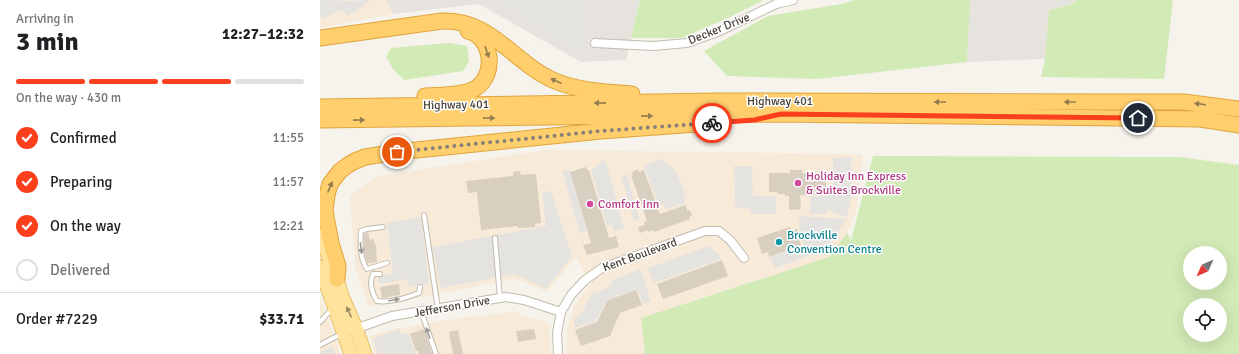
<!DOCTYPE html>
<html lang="en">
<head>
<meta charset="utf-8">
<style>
  body { margin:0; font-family:Signika,sans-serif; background:#f2f2f2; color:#202124; height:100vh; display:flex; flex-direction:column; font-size:15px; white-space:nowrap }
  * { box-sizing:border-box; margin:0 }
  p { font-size:13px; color:#757577 }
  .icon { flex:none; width:22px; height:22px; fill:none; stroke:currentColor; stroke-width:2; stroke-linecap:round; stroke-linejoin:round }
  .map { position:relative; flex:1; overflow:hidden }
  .sheet { display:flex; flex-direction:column; background:#fff; width:320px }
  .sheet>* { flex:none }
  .needle { width:26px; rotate:225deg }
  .buttons { position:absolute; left:863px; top:246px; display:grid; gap:8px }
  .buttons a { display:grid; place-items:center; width:44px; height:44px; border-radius:50%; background:#fff; box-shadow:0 4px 16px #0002; font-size:20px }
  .pin { position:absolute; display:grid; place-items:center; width:34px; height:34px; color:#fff; margin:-17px; border:2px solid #fff; border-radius:50%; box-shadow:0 1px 4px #0007 }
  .courier { position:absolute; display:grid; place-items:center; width:40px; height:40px; margin:-20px; border:3px solid #fc3f1d; border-radius:50%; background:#fff; color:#222; box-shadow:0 1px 5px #0007 }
  .head em { font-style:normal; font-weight:700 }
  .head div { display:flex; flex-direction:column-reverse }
  .head { display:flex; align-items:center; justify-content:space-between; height:68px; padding:0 16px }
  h1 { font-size:26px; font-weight:700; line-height:30px }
  .bar { display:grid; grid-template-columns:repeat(4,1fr); gap:6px 4px; align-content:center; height:48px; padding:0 16px }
  .bar i { height:5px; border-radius:3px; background:#e0e0e0 }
  .bar .active { background:#fc3f1d }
  .bar p { grid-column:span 4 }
  .line { display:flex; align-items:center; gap:10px; padding:0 16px; border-top:1px solid #e0e0e0 }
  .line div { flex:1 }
  ol { padding:0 16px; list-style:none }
  li { display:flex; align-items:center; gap:12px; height:44px }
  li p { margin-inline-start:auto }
  li .icon { padding:4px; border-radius:50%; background:#fc3f1d; color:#fff; stroke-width:4 }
  li:last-child { color:#757577 }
  li i { width:22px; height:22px; border:2px solid #e0e0e0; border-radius:50% }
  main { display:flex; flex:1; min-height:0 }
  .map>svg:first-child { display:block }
</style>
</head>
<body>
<main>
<section class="sheet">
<div class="head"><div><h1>3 min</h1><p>Arriving in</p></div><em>12:27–12:32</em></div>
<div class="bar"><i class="active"></i><i class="active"></i><i class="active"></i><i></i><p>On the way · 430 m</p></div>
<ol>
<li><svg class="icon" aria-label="check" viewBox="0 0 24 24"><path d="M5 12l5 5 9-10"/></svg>Confirmed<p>11:55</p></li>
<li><svg class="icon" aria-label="check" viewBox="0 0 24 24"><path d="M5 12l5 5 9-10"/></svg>Preparing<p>11:57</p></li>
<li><svg class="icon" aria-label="check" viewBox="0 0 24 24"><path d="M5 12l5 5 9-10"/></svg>On the way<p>12:21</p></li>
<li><i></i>Delivered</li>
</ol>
<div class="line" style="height:52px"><div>Order #7229</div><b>$33.71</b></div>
</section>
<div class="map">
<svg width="919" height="354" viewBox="0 0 919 354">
  <rect width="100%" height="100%" fill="#f6f3ec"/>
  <path fill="#f7ead8" d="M0,0H66L73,14L0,28Z
    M225,150L543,154L536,213L527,233L509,257L321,318L325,354H247V329L254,306L270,284L256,257L227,292L196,279L49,307L35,268L30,196L58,176Z
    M0,297L17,343L20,354H0Z
    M194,312L229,323L231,354H55L49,336L74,329L139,318Z"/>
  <path fill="#e6e2dd" d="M66,0H320L306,60L261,62L159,4L73,14Z
    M650,0H757L750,5L729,10L725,59L647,62Z"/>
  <path fill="#d2eab5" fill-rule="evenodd" d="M320,0H444L412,16L362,38H311Z
    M534,0H650L647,62L497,79L407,76L384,51L448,16L522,4Z
    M757,0H853L844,79L721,77L725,59L729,10L750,5Z
    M129,43L147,46L149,61L143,71L84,80L73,69L66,57L71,48Z
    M553,156L859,157L919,165V354H325L321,318L509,257L527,233L531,240ZM870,253H900V283H870ZM870,305H900V335H870Z"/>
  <path fill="#e5e3e0" d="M0,0L29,1L51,0L28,16L22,9L2,19L0,15Z
    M177,0H270L267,52L242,44Z
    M531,157L532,194L527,217L512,212L507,209V214H490L491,196L513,195V158Z
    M285,159L304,228L294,231L292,224L287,226L271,169L275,167Z
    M341,159L356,171L366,196L363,198L365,203L346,209L344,204L339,205L324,166Z
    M414,166H432L433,196H456V214H431L430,209L415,207Z
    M249,170L267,231L260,233L242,171Z
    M307,175L319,219L314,221L301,176Z
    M231,191L252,257L226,289L195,274L121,288L112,247L226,226L222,193Z
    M479,216L526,219L505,250L455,268L450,257L484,245L480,235Z
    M101,217L109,284L89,287L87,279L59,284L58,276L73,274L67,223Z
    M389,246L399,255L401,259L334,283L328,268Z
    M320,269L331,301L323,304L317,289L288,299L276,321L255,328L254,319L260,316L273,292L277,293L292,285L291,281Z
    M79,329L81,335L88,333L96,354H58L53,339Z
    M12,347L15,354H0V351Z"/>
  <path fill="#d8cfc1" d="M266,167L267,170H269L289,238L296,236L299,247L267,255L263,245L271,243L250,172Z
    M318,169L319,172L324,170L340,214L366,205L367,211L370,210L372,216H370V219L334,232L333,230L328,232L327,230L320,233L318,227L325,225L324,222L327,221L311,175L313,174L312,172Z
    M470,170H482V173L506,172V192H494L495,195H480L481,209L469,210V196H465V194H458L457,192H449V173H470Z
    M200,171L201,175L216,174L221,223L215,224V227L198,228V226L161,230L157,192L148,193L146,181L193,176V172Z
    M470,227L472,231L477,229L480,237L478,238L481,245L449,257L448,252L442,254L437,238Z
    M48,232L50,240L54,239V245L56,244L57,262L48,263L46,259L44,250V234Z
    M402,260L408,276L343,299L337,284Z
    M79,284L80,295L62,298L60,287Z
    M316,290L322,305L300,313L290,336L261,346L255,330L277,322L288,300Z
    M104,329L112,354H99L98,351H96L90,334Z
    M214,329L216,339L198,342L196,331Z
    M138,330L143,354H133L129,332Z"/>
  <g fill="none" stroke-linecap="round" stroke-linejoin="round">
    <g stroke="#c2bbae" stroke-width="6">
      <path id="lane" d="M104,215L118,309
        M63,227L47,229L41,231C40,243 40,259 47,269L67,263
        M175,238L180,298
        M60,274H53C49,282 52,294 57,301C70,303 86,298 99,293L100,287
        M101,311L116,354
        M0,322L12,309
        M0,345L21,334"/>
    </g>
    <g stroke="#c2bbae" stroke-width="10">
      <path id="street" d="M275,43L333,46L367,43L400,31L456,4L473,0
        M32,330L72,316L186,297L204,300L241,312
        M238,354L237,333L241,312L251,295L265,280L282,268L385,231H399L410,240L424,258"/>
    </g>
    <g stroke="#e6c16a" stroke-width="15">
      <path id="primary" d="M0,235L17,279L22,296L36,328L45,354
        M0,267L31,354"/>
    </g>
    <g stroke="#e0a43c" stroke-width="17">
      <path id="highway" d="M0,38L122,21C172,19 193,63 235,81C259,91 287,92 312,94
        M105,96C119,95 144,96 156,88C177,74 172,37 148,31
        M0,107L399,101L864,102L919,109
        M0,120L461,114L880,119L919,125
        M17,279L18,266L11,243L5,211L7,195L10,184L20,171L28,165L35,161L45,157L77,152L281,131L377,124"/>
    </g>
    <use href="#lane" stroke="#fff" stroke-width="4"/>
    <use href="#street" stroke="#fff" stroke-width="8"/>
    <use href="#primary" stroke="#ffe39c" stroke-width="13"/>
    <use href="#highway" stroke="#ffcf6e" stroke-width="15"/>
  </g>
  <defs><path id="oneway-solid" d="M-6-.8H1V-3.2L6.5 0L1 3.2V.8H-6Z"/></defs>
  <g fill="#937c4e">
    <use href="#oneway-solid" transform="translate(167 52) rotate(71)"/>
    <use href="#oneway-solid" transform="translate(236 81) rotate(-156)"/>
    <use href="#oneway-solid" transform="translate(620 102) rotate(-180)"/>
    <use href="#oneway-solid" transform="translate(750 102) rotate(-180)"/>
    <use href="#oneway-solid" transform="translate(280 103) rotate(179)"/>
    <use href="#oneway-solid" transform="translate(880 104) rotate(-173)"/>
    <use href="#oneway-solid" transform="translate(327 116) rotate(-1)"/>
    <use href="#oneway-solid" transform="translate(169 118) rotate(-1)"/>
    <use href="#oneway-solid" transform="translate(39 120) rotate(-1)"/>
    <use href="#oneway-solid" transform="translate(10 187) rotate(-67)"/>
  </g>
  <g fill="#9c9892">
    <use href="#oneway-solid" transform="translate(41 248) rotate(83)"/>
    <use href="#oneway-solid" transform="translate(74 300) rotate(-10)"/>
    <use href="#oneway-solid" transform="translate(108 333) rotate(-109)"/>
  </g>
  <use fill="#9c8c66" href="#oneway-solid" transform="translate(29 312) rotate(-114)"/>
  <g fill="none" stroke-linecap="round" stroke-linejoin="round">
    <path stroke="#878178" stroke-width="4" stroke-dasharray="0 7.2" d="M77,152L280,131L392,123"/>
    <path stroke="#fc3f1d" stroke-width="5" d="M392,123L434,120L461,114L818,118"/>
  </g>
  <g fill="#d1479c" stroke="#fff" stroke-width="1.5">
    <circle cx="478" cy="183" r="4"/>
    <circle cx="270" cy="204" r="4"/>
  </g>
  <circle fill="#0f9aa8" stroke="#fff" stroke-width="1.5" cx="459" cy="242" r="4"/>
  <g text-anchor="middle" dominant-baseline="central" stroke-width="3" stroke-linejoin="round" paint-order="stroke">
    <g font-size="12" fill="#4b4439" stroke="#fff">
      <text transform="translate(399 29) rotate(-22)">Decker Drive</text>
      <text x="460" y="101">Highway 401</text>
      <text transform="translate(136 105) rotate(-1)">Highway 401</text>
      <text transform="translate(320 255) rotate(-20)">Kent Boulevard</text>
      <text transform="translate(132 307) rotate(-10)">Jefferson Drive</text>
    </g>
    <g font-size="12" fill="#b23c85" stroke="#fff" text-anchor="start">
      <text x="486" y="176">Holiday Inn Express<tspan x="486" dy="14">&amp; Suites Brockville</tspan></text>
      <text x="278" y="204">Comfort Inn</text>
    </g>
    <g font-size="12" fill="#0d838f" stroke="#fff" text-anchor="start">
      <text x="467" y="235">Brockville<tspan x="467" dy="14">Convention Centre</tspan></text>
    </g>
  </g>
</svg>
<div class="buttons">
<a><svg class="needle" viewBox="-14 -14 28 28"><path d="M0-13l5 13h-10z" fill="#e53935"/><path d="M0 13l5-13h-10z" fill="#757577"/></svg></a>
<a><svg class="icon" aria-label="locate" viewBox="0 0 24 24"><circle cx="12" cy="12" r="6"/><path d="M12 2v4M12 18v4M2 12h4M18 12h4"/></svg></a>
</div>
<div class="pin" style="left:77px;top:152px;background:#ea580c"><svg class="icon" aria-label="bag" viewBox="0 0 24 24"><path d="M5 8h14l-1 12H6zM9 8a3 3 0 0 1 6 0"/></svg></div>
<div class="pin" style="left:818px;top:118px;background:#1f2937"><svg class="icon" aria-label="home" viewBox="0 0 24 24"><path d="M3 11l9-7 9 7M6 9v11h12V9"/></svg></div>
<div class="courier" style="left:392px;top:123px"><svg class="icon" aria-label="bike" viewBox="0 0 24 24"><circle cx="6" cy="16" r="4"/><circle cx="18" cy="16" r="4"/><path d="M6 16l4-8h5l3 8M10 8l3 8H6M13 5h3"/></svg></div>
</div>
</main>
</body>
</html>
